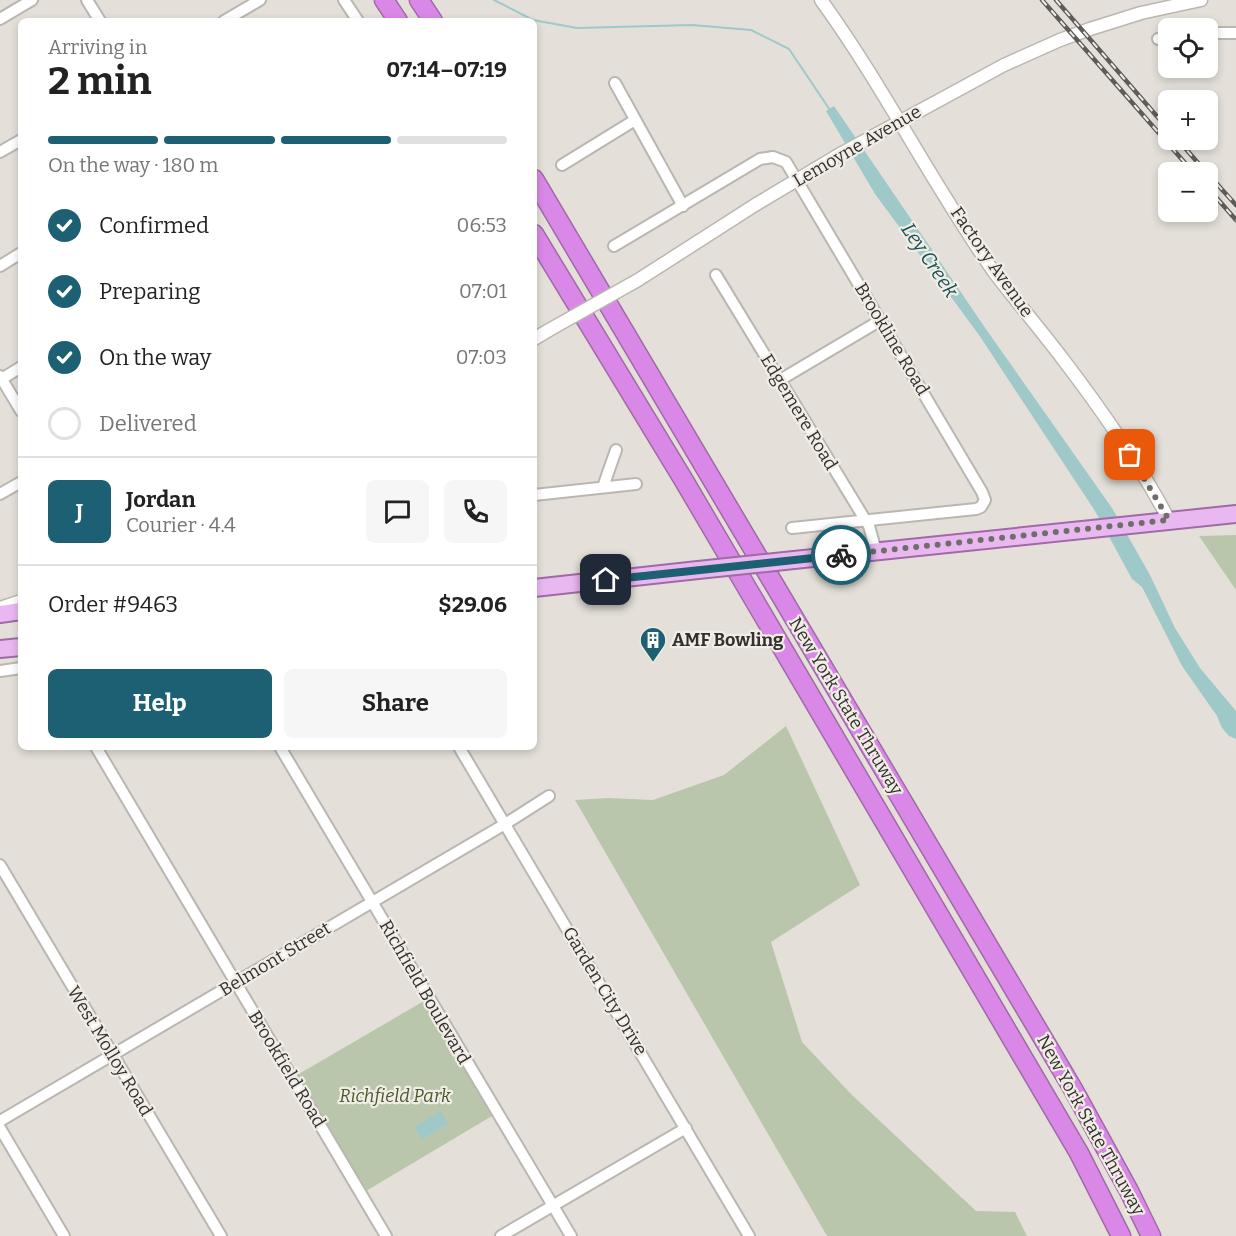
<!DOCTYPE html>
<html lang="en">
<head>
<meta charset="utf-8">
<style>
  body { margin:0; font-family:Bitter,serif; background:#f6f6f6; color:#222; height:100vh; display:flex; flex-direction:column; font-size:22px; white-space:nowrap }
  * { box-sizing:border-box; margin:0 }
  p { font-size:20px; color:#767676 }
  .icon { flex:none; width:33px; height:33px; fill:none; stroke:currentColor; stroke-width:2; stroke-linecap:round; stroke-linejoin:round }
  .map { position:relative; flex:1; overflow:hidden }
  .sheet { position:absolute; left:18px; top:18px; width:519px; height:732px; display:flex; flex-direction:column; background:#fff; border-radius:9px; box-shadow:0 3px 9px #0003 }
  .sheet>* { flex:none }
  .fabs { position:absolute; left:1158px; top:18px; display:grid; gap:12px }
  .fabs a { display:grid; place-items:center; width:60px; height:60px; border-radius:9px; background:#fff; box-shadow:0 3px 9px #0003; font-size:30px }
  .pin { position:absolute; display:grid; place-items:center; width:51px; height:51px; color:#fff; margin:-26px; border-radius:12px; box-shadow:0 3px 9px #0006 }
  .courier { position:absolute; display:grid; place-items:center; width:60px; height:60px; margin:-30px; border:4px solid #1d6073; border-radius:50%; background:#fff; color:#222; box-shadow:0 2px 8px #0007 }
  .overview em { font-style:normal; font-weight:700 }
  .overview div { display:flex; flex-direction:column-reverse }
  .overview { display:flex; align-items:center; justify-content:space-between; height:102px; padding:0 30px }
  h1 { font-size:39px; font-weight:700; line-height:45px }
  .bar { display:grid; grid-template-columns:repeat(4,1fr); gap:9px 6px; align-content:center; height:72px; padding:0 30px }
  .bar i { height:8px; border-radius:4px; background:#e0e0e0 }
  .bar .on { background:#1d6073 }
  .bar p { grid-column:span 4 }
  .line { display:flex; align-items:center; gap:15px; padding:0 30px; border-top:2px solid #e0e0e0 }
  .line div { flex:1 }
  .round { display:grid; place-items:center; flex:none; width:63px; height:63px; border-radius:9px; background:#f6f6f6 }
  ol { padding:0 30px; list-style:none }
  li { display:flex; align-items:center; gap:18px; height:66px }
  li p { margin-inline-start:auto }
  li .icon { padding:6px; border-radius:50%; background:#1d6073; color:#fff; stroke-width:4 }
  li:last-child { color:#767676 }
  li i { width:33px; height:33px; border:3px solid #e0e0e0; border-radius:50% }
  .primary-button { display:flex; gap:12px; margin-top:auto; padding:12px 30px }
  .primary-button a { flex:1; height:69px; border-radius:9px; background:#1d6073; color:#fff; font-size:24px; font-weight:700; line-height:69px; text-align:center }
  .primary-button a+a { background:#f6f6f6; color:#222 }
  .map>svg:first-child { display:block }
</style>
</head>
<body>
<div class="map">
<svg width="1236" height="1236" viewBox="0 0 1236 1236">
  <rect width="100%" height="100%" fill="#e4e0d9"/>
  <path fill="#bac6ac" d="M1236,535V590L1199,536Z
    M786,726L860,885L771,942L802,1042L851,1094L976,1211L1015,1212L1027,1236H827L575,800L608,798L653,800L724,775Z
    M429,998L497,1113L361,1194L292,1078Z"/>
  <path fill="#9fc9c9" d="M834,106L988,332L1112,508L1150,575L1175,628L1200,668L1236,711V739L1229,736L1222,728L1217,716L1182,666L1142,587L1132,579L1095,511L979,335L875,194L826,111Z
    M441,1111L448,1124L422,1139L414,1127Z"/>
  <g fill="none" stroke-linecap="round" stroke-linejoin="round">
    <path stroke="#9fc9c9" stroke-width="2" d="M494,0L533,20L577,28L692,25L751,30L789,49L830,110"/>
    <g stroke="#bab6b0" stroke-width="14">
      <path id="minor" d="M87,0L100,21
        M344,0L358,21
        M0,19L32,0
        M224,21L260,0
        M1208,33H1236
        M1158,39L1168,38
        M615,83L683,206
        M0,152L21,140
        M562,165L635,120
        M614,246L760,159L773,157L786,162L982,492L985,500L981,507L976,509L792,528
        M0,266L21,253
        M716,275L869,526L876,551
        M0,376L21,411
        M0,380L21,367
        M780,380L881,320
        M603,487L616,450
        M0,494L21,482
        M534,495L636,484
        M0,671L21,668
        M96,747L386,1236
        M280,747L571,1236
        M459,747L749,1236
        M0,865L221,1236
        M0,1121L505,824L549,796
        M0,1128L64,1236
        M501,1236L686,1128"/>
    </g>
    <g stroke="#bab6b0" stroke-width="15">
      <path id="tertiary" d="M821,0C884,87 932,184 994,272C1016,301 1040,329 1062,358C1101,409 1139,463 1169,520
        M638,280L755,205L842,153L1004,65L1060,40L1090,29L1141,13L1201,0
        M534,339L549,330
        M0,608L21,601"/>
    </g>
    <g stroke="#9f6aa6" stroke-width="20">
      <path id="primary" d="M794,560L1236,514
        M534,588L698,570
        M0,614L21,611
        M0,649L21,647"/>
    </g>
    <g stroke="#9f6aa6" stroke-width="21">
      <path id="motorway" d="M384,0L398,21
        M419,0L433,21
        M534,179L1073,1089L1129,1191L1151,1236
        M534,234L683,479L1079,1153L1121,1236"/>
    </g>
    <use href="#minor" stroke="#fff" stroke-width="10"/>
    <use href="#tertiary" stroke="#fff" stroke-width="12"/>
    <use href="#primary" stroke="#e9b8f1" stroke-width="16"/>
    <use href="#motorway" stroke="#da88e7" stroke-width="18"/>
    <g stroke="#5e5c58" stroke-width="4.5">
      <path id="rail" d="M1042,0L1193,172
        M1056,0L1168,129
        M1178,140L1206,172
        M1208,174L1236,205
        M1208,188L1236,220"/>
    </g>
    <use href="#rail" stroke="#f1ede6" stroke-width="2" stroke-dasharray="7" stroke-linecap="butt"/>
    <g stroke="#bab6b0" stroke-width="15" stroke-linecap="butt">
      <path id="tertiary-bridge" d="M549,330L638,280"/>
    </g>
    <g stroke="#9f6aa6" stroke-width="20" stroke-linecap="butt">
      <path id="primary-bridge" d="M698,570L794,560"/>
    </g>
    <use href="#tertiary-bridge" stroke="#fff" stroke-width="12"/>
    <use href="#primary-bridge" stroke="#e9b8f1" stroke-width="16"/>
  </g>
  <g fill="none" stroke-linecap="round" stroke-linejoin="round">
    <path stroke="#706e6a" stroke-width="6" stroke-dasharray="0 10.8" d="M841,555L1169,520L1130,455"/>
    <path stroke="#1d6073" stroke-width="8" d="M606,580L841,555"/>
  </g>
  <defs>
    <g id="building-pin" transform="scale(1.35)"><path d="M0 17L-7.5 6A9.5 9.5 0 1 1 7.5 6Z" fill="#1d6073" stroke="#f1ede6"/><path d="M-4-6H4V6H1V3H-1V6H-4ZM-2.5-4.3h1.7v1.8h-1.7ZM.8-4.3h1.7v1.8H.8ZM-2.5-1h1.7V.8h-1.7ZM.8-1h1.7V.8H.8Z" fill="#fff"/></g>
  </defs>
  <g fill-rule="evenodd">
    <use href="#building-pin" x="653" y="640"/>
  </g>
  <g text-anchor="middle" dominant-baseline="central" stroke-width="4.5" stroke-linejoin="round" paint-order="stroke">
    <g font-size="18" fill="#32312e" stroke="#f1ede6">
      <text transform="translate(857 146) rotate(-30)">Lemoyne Avenue</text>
      <text transform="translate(992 262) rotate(55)">Factory Avenue</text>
      <text transform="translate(892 339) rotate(59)">Brookline Road</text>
      <text transform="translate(799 412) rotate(59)">Edgemere Road</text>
      <text transform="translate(846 706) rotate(59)">New York State Thruway</text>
      <text transform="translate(275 959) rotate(-31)">Belmont Street</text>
      <text transform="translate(605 991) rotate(59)">Garden City Drive</text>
      <text transform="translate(425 992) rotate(60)">Richfield Boulevard</text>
      <text transform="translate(110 1051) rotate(59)">West Molloy Road</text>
      <text transform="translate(287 1069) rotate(59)">Brookfield Road</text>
      <text transform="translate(1091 1125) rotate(61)">New York State Thruway</text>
    </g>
    <g font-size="18" font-weight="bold" fill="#32312e" stroke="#f1ede6" text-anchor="start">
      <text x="672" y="640">AMF Bowling</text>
    </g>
    <g font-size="18" font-style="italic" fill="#485a2c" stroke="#f1ede6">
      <text x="395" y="1096">Richfield Park</text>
    </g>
    <g font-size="20" font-style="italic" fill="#165153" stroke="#f1ede6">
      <text transform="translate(930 260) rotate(56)">Ley Creek</text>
    </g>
  </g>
</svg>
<div class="fabs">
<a><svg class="icon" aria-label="locate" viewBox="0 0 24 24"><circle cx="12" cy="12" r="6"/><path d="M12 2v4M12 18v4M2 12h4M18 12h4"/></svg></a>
<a>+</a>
<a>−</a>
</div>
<div class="pin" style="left:1130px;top:455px;background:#ea580c"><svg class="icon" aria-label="bag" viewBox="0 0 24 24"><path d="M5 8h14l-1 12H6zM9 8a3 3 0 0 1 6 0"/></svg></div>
<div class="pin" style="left:606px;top:580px;background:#1f2937"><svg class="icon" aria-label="home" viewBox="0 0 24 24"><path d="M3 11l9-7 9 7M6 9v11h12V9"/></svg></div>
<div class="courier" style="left:841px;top:555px"><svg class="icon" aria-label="bike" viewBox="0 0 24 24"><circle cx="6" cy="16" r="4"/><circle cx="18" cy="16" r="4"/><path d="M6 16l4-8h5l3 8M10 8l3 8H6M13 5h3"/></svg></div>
<section class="sheet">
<div class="overview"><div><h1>2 min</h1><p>Arriving in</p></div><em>07:14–07:19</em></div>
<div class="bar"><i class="on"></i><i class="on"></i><i class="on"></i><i></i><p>On the way · 180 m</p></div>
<ol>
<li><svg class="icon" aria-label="check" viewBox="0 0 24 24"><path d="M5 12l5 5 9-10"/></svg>Confirmed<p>06:53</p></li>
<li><svg class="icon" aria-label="check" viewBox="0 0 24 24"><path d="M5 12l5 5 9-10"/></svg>Preparing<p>07:01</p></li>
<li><svg class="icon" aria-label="check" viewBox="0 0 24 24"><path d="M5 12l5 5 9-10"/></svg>On the way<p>07:03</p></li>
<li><i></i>Delivered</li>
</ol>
<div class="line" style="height:108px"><b class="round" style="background:#1d6073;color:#fff">J</b><div><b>Jordan</b><p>Courier · 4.4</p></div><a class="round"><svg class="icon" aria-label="chat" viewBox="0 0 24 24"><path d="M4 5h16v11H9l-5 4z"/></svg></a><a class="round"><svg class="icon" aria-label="phone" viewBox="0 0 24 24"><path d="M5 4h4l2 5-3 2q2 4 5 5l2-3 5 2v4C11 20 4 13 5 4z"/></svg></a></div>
<div class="line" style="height:78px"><div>Order #9463</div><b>$29.06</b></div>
<div class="primary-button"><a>Help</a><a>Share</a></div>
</section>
</div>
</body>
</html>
